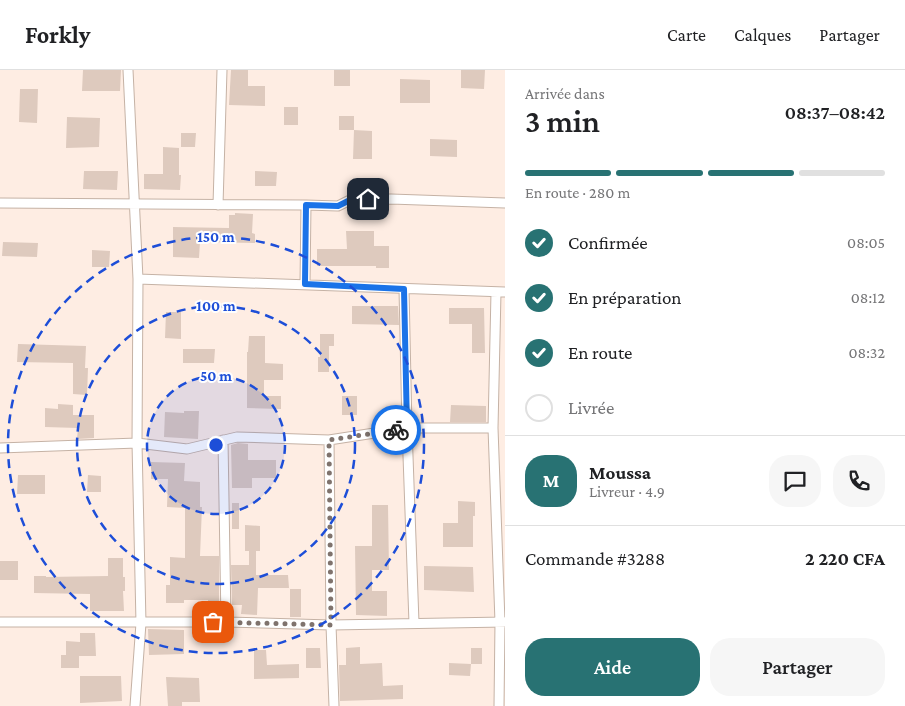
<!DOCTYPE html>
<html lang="fr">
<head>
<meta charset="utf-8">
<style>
  body { margin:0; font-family:"Crimson Pro",serif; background:#f6f6f6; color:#202124; height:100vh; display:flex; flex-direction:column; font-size:19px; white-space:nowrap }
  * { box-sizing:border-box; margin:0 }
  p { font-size:16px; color:#757577 }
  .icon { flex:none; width:28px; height:28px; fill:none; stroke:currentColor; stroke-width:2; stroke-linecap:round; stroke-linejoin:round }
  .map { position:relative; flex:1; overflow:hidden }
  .sheet { display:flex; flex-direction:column; background:#fff; width:400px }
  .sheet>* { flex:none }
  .pin { position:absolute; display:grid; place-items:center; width:42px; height:42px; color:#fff; margin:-21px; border-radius:10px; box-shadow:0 2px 8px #0006 }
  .courier { position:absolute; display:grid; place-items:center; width:50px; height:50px; margin:-25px; border:4px solid #1a73e8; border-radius:50%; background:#fff; color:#222; box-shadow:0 1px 6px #0007 }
  .head em { font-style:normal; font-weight:600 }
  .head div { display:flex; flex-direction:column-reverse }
  .head { display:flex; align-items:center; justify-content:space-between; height:85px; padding:0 20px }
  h1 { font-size:32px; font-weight:600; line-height:38px }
  .bar { display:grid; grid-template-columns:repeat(4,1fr); gap:8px 5px; align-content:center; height:60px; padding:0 20px }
  .bar i { height:6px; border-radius:4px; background:#e0e0e0 }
  .bar .selected { background:#287273 }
  .bar p { grid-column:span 4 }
  .line { display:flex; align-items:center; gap:12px; padding:0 20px; border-top:1px solid #e0e0e0 }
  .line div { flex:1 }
  .round { display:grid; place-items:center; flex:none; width:52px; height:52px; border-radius:20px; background:#f6f6f6 }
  ol { padding:0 20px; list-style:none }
  li { display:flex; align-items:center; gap:15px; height:55px }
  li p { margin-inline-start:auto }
  li .icon { padding:5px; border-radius:50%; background:#287273; color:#fff; stroke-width:4 }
  li:last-child { color:#757577 }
  li i { width:28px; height:28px; border:2px solid #e0e0e0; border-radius:50% }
  .action { display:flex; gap:10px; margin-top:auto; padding:10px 20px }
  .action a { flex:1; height:58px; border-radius:20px; background:#287273; color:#fff; font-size:20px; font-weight:600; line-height:58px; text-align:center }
  .action a+a { background:#f6f6f6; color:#202124 }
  header { display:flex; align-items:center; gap:30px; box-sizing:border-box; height:70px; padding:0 25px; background:#fff; border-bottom:1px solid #e0e0e0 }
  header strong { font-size:24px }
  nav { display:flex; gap:28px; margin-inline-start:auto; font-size:18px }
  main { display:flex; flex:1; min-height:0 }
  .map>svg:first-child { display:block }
</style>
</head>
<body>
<header>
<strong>Forkly</strong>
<nav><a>Carte</a><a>Calques</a><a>Partager</a></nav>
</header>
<main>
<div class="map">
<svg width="505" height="636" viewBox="0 0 505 636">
  <rect width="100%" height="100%" fill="#feede3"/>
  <path fill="#decabe" d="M83,0H121L120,21H82Z
    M231,0H248V16H265V36L229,35Z
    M334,0H350V16H334Z
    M461,0H485L484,19L461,18Z
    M400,9L430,10V33H400Z
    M20,19H38L37,53L19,52Z
    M284,37H298V55H284Z
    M339,46H354V60H339Z
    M67,47L100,48L99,77L66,78Z
    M354,60L372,61V89H353Z
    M181,63H196L195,77H181Z
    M430,69L457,70V87L430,86Z
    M163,77L179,78V105H181L180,120L144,119V104H163Z
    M84,101H118L117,120L83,119Z
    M255,101L277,102L276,116H255Z
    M235,143L253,144L252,163L255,164V173L200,172L199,188L173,187V157L229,158V145H235Z
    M346,161H374V176H389V198H376V196H317V179H347Z
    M3,172L38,173L37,187L2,186Z
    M92,180L110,181L109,197H92Z
    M352,236H398L399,255L352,254Z
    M449,238H484L485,283H472V254H449Z
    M166,242H181V269L165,268Z
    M320,264H334V276H329V302H318V287H320Z
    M249,266H265V293L283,294V310H264V326H281V339L247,338V282H248Z
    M18,274L86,276L85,298H88L87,325L73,324V293L17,292Z
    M183,279H215L214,293H183Z
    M342,326H357V345H342Z
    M58,334L73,335V345H94V368L77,369L78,358L45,357V338L58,339Z
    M451,335L486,336V352H450Z
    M184,341H199L198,369L164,367L165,342L184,343Z
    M238,373L248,374V390H276V408H252V418H232L231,375Z
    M151,392L185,393L184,411L200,412V437H202L200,486H219V545H208V530H184V533H166V515H170V487L185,488V438L167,437L168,409H151Z
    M18,405H45V424H17Z
    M88,405L101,406V422H87Z
    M458,431L475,432V446H473V477H443V453H458Z
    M232,433H239V459H232Z
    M372,435H388L389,500H372V521H387V546L356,545L355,476H372Z
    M245,455L260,456V481H256V505H288L289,518H258L257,545L241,544L242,535H232L231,495H249V481H245Z
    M108,488H123V507H125V521H123L124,541H90V524L34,523V506H46V507L108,506Z
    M0,491H18V510H0Z
    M424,496L473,497L474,522L424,520Z
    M290,519H301V547H290Z
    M148,559L184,560V584L149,585Z
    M80,563H95L96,586H79V598H61V585H66V571L80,572Z
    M360,577V594L382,593L383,616L403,615V629L340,631L339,595H346V578Z
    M306,578H320L321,598H306Z
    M471,578H482V594H471Z
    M254,580H266L267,595L299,594V608L254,609Z
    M449,593L471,594L470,606L449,605Z
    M80,606H121L122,631L80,633Z
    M166,607L199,608L200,632H182V636H168Z"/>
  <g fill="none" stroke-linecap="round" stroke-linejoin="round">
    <g stroke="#c5b2a5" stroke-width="11">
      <path id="minor" d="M128,0L138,209L137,373L141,553L135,636
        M0,133L306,135L338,136L350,130L391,129L505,133
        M218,135L222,0
        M138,209L505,222
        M305,214L306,135
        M404,219L407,358L414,553
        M496,222L493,358L500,552L499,636
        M223,370L226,552
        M329,370L331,555L334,636
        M0,378L137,373L187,379L237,367L329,370L407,358H493
        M0,552H226L331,555L505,552"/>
    </g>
    <use href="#minor" stroke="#fff" stroke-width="9"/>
  </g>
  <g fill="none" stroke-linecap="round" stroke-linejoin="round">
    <path stroke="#7f736d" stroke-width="5" stroke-dasharray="0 9" d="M213,552L331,555L329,370L396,360"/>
    <path stroke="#1a73e8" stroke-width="6" d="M368,129L350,130L338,136L306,135L305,214L404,219L407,358L396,360"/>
  </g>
  <circle cx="216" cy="375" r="69" fill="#1d4ed8" fill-opacity=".12"/>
  <g fill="none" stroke="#1d4ed8" stroke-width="2.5" stroke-dasharray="9 6">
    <circle cx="216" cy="375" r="69"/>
    <circle cx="216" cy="375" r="139"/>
    <circle cx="216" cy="375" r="208"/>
  </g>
  <circle cx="216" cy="375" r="8" fill="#1d4ed8" stroke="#fefefe" stroke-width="2.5"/>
  <g font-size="15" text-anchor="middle" font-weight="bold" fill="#1d4ed8" stroke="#fefefe" stroke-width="4" stroke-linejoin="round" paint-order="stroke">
    <text x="216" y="172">150 m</text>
    <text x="216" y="241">100 m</text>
    <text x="216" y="311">50 m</text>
  </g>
</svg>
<div class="pin" style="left:213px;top:552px;background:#ea580c"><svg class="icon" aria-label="bag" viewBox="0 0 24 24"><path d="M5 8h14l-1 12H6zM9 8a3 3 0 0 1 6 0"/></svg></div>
<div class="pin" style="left:368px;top:129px;background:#1f2937"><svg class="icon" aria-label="home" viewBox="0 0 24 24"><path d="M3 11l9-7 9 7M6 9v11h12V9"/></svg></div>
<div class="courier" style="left:396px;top:360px"><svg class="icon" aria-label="bike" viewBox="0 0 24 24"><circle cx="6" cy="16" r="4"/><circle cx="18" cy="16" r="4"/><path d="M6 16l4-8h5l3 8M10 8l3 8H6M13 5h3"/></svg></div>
</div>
<section class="sheet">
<div class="head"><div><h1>3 min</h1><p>Arrivée dans</p></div><em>08:37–08:42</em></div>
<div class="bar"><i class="selected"></i><i class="selected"></i><i class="selected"></i><i></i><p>En route · 280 m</p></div>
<ol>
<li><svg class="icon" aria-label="check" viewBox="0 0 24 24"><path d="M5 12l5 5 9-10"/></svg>Confirmée<p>08:05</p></li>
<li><svg class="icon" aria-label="check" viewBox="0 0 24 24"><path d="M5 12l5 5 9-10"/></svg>En préparation<p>08:12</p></li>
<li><svg class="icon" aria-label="check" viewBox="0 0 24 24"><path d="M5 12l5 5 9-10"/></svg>En route<p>08:32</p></li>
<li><i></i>Livrée</li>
</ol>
<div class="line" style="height:90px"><b class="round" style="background:#287273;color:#fff">M</b><div><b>Moussa</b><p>Livreur · 4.9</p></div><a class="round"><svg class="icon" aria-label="chat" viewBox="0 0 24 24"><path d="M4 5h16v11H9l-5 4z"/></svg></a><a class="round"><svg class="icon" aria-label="phone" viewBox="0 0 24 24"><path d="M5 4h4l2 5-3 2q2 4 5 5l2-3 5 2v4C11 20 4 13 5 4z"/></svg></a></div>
<div class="line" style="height:65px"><div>Commande #3288</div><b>2 220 CFA</b></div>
<div class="action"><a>Aide</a><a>Partager</a></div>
</section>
</main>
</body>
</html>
